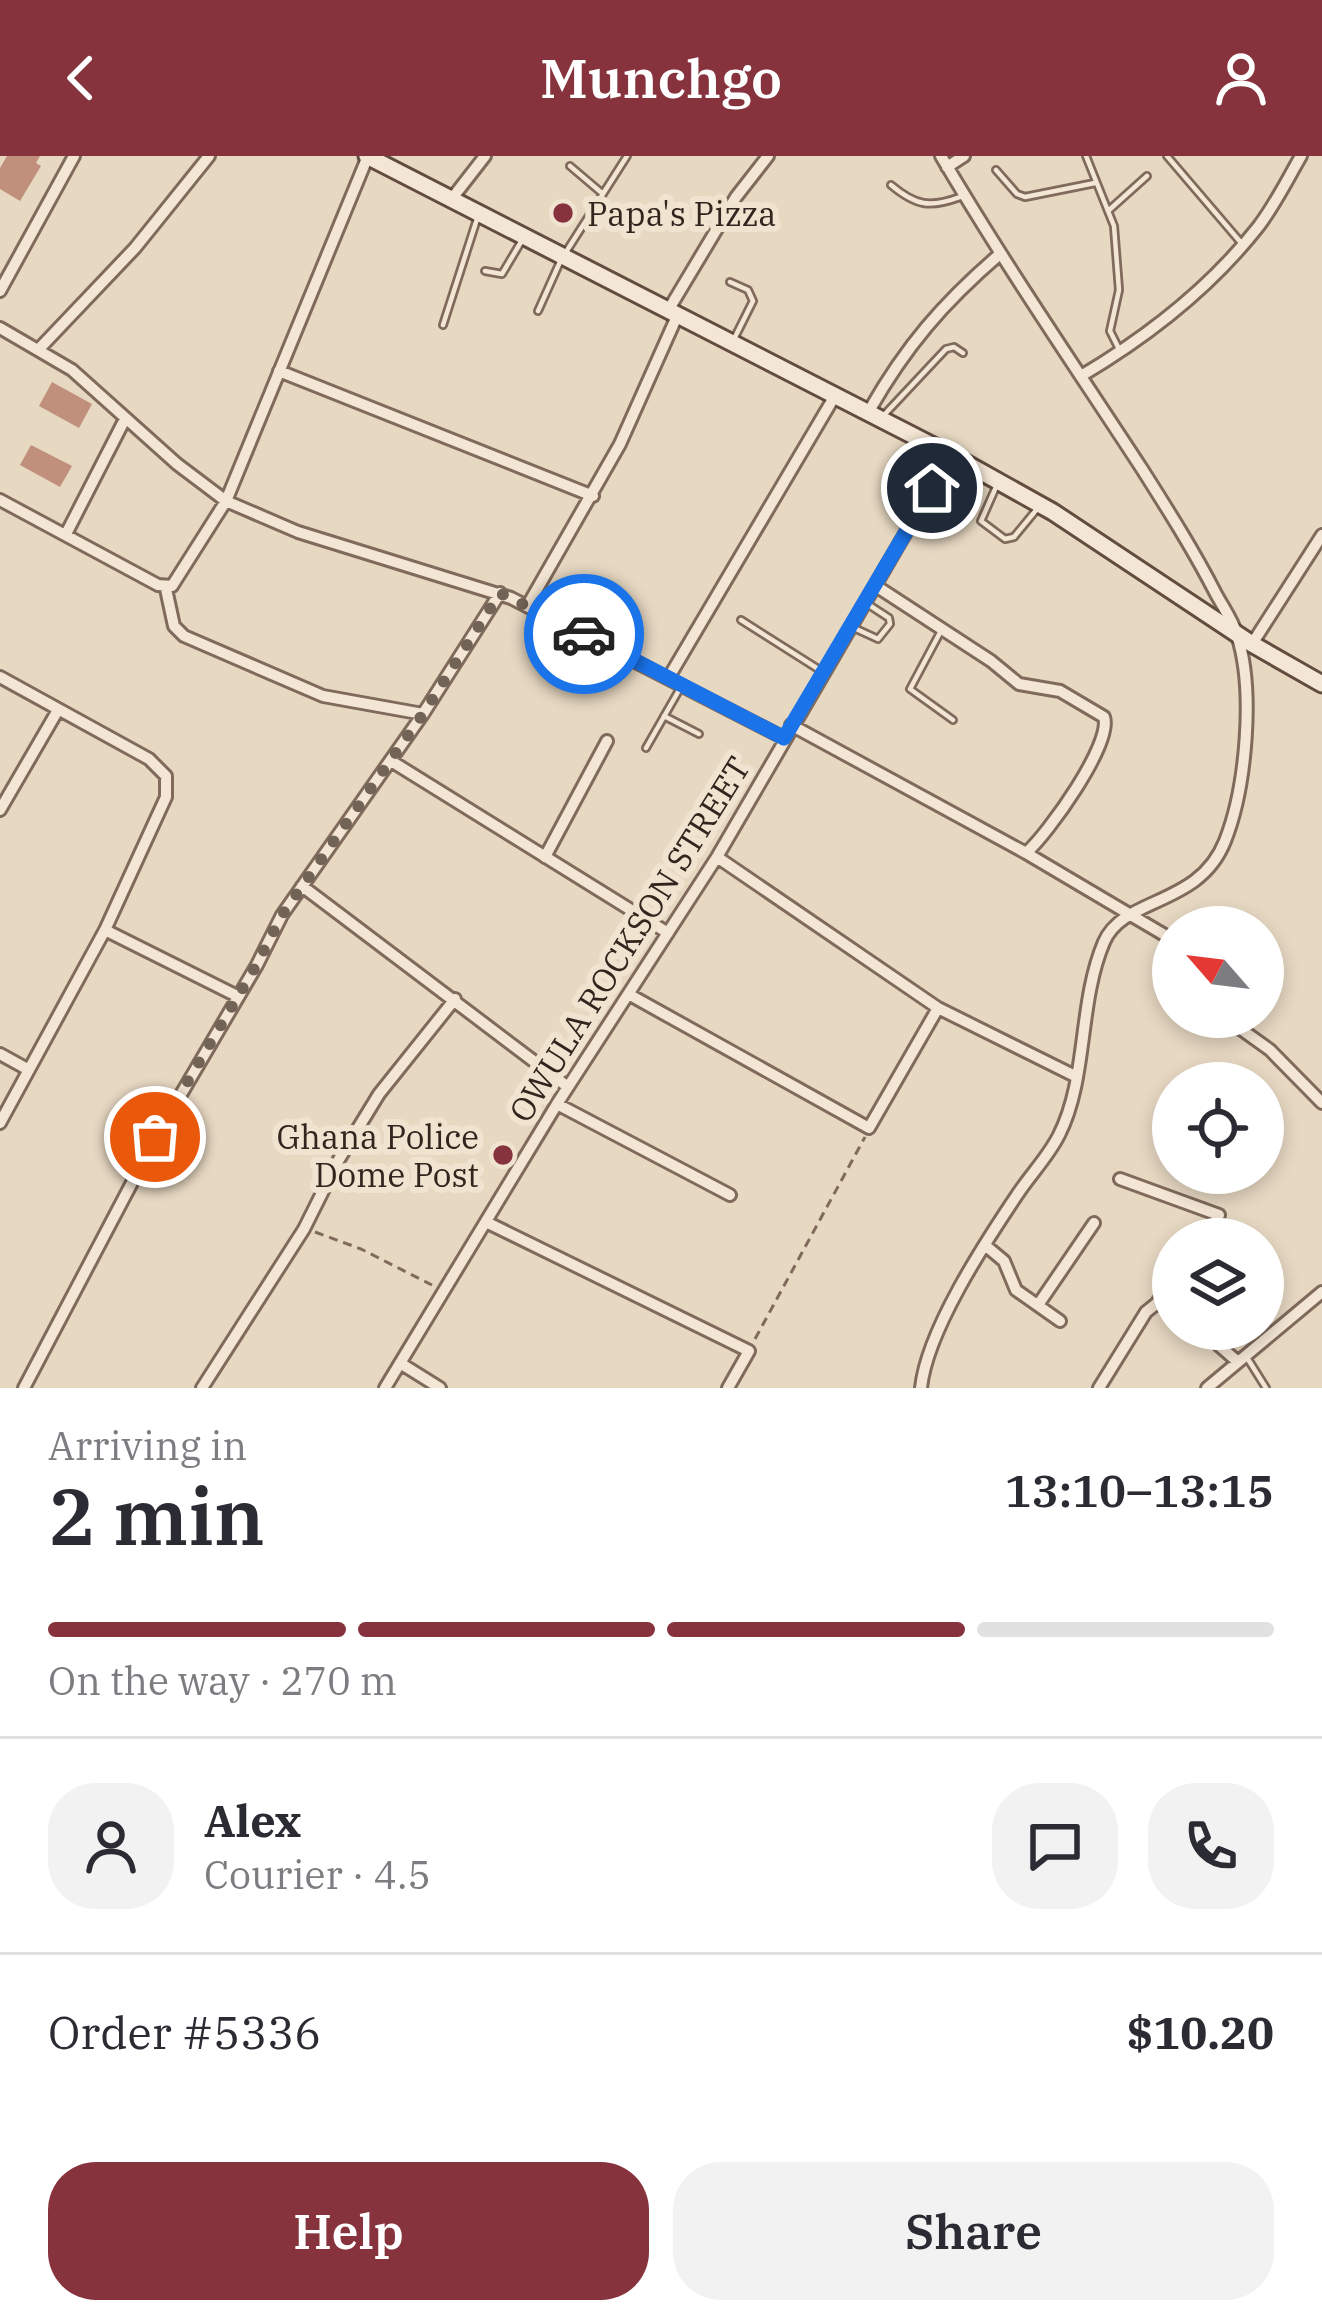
<!DOCTYPE html>
<html lang="en">
<head>
<meta charset="utf-8">
<style>
  body { margin:0; font-family:"IBM Plex Serif",serif; background:#f2f2f3; color:#2b2b33; height:100vh; display:flex; flex-direction:column; font-size:45px; white-space:nowrap }
  * { box-sizing:border-box; margin:0 }
  p { font-size:39px; color:#7c7c81 }
  .icon { flex:none; width:66px; height:66px; fill:none; stroke:currentColor; stroke-width:2; stroke-linecap:round; stroke-linejoin:round }
  .map { position:relative; height:1232px; overflow:hidden }
  .drawer { display:flex; flex-direction:column; background:#fff; flex:1 }
  .drawer>* { flex:none }
  .needle { width:78px; rotate:298deg }
  .fabs { position:absolute; left:1152px; top:750px; display:grid; gap:24px }
  .fabs a { display:grid; place-items:center; width:132px; height:132px; border-radius:50%; background:#fff; box-shadow:0 6px 18px #0003; font-size:60px }
  .pin { position:absolute; display:grid; place-items:center; width:102px; height:102px; color:#fff; margin:-51px; border:6px solid #fff; border-radius:50%; box-shadow:0 3px 12px #0007 }
  .courier { position:absolute; display:grid; place-items:center; width:120px; height:120px; margin:-60px; border:9px solid #1a73e8; border-radius:50%; background:#fff; color:#222; box-shadow:0 3px 15px #0007 }
  .head em { font-style:normal; font-weight:600 }
  .head div { display:flex; flex-direction:column-reverse }
  .head { display:flex; align-items:center; justify-content:space-between; height:204px; padding:0 48px }
  h1 { font-size:78px; font-weight:600; line-height:90px }
  .bar { display:grid; grid-template-columns:repeat(4,1fr); gap:18px 12px; align-content:center; height:144px; padding:0 48px }
  .bar i { height:15px; border-radius:9px; background:#e1e1e2 }
  .bar .active { background:#86333e }
  .bar p { grid-column:span 4 }
  .line { display:flex; align-items:center; gap:30px; padding:0 48px; border-top:3px solid #e1e1e2 }
  .line div { flex:1 }
  .round { display:grid; place-items:center; flex:none; width:126px; height:126px; border-radius:48px; background:#f2f2f3 }
  .button { display:flex; gap:24px; margin-top:auto; padding:24px 48px }
  .button a { flex:1; height:138px; border-radius:48px; background:#86333e; color:#fff; font-size:48px; font-weight:600; line-height:138px; text-align:center }
  .button a+a { background:#f2f2f3; color:#2b2b33 }
  header { display:flex; justify-content:space-between; align-items:center; height:156px; padding:0 48px; background:#86333e; color:#fff; font-size:54px; font-weight:600 }
  .map>svg:first-child { display:block }
</style>
</head>
<body>
<header><svg class="icon" aria-label="back" viewBox="0 0 24 24"><path d="M15 5l-7 7 7 7"/></svg>Munchgo<svg class="icon" aria-label="person" viewBox="0 0 24 24"><circle cx="12" cy="8" r="4"/><path d="M4 21q1-7 8-7t8 7"/></svg></header>
<div class="map">
<svg width="1322" height="1232" viewBox="0 0 1322 1232">
  <rect width="100%" height="100%" fill="#e7d8c2"/>
  <path fill="#c1907c" d="M7,0H40L36,7L41,10L20,45L0,33V12Z
    M52,226L92,248L79,272L39,250Z
    M31,289L72,310L60,331L20,309Z"/>
  <g fill="none" stroke-linecap="round" stroke-linejoin="round">
    <g stroke="#7f6a5b" stroke-width="10">
      <path id="service" d="M1086,0L1114,70L1119,134L1110,175L1118,191
        M1167,0L1243,89
        M570,10L603,38
        M996,14L1017,38L1025,41L1095,27
        M891,29C916,50 930,52 960,41
        M1108,55L1147,20
        M566,96L627,0
        M485,115L502,118L521,86
        M730,126L748,134L753,145L735,181
        M538,155L560,106
        M443,169L478,60
        M885,258L946,193L954,191L963,197
        M996,331L981,365L1005,383L1014,381L1037,353
        M741,464L823,516
        M852,471L878,483L890,468L889,462L866,447
        M942,473L910,533L953,564
        M664,560L699,578
        M646,592L682,529
        M1246,1200L1266,1232"/>
    </g>
    <g stroke="#7f6a5b" stroke-width="16">
      <path id="minor" d="M947,11L964,0
        M450,45L485,0
        M0,135L74,0
        M669,153L736,41L768,0
        M0,172L72,214L177,308L226,345L298,376L511,442L784,582
        M39,193L135,92L209,0
        M279,215L593,340
        M1081,220C1147,181 1210,132 1258,71C1275,49 1287,24 1301,0
        M869,255C906,190 943,147 1000,98
        M0,344L158,429L172,430L226,345L368,0
        M66,378L125,263
        M876,430L991,505L1019,528L1060,535L1104,561C1113,587 1048,678 1026,697
        M166,433L174,470L184,480L323,540L423,558
        M528,449L620,288L678,158
        M1252,488L1322,379
        M0,521L149,603L166,620V641L105,774L0,967
        M669,521L836,238
        M791,569L1026,697L1173,784
        M391,605L668,777
        M0,654L58,554
        M545,701L607,585
        M717,701L938,852L1075,920
        M302,730L568,931
        M105,774L237,840
        M630,839L869,972L938,852
        M1224,861L1270,894L1322,947
        M0,898L29,914
        M557,948L730,1039
        M1120,1023L1219,1059L1205,1083
        M486,1066L749,1195L728,1232
        M986,1090L1004,1105L1016,1134L1060,1165
        M1156,1148L1173,1125
        M1038,1149L1094,1067
        M1200,1173L1238,1206
        M400,1207L440,1232
        M24,1232L156,981L257,809L282,759L423,558L500,437
        M202,1232L304,1073L338,1005L379,938L455,843
        M385,1232L557,948L717,701L951,299
        M921,1232C927,1175 984,1088 1017,1039C1030,1019 1048,1001 1059,979C1088,922 1078,847 1104,786C1124,740 1199,751 1225,685C1246,632 1255,534 1237,479C1233,465 1223,451 1216,438C1194,395 1168,354 1142,313C1074,209 1004,107 941,0
        M1099,1232L1146,1156L1156,1148L1173,1150
        M1207,1232L1322,1136"/>
    </g>
    <g stroke="#614c3f" stroke-width="21">
      <path id="secondary" d="M367,0L951,299L1053,356L1252,488L1322,528"/>
    </g>
    <path stroke="#7f6a5b" stroke-width="3" stroke-dasharray="9 6" stroke-linecap="butt" d="M315,1076L361,1093L432,1129
      M755,1183L865,981"/>
    <use href="#service" stroke="#f4e6d4" stroke-width="4.5"/>
    <use href="#minor" stroke="#f4e6d4" stroke-width="10"/>
    <use href="#secondary" stroke="#f4e6d4" stroke-width="15"/>
  </g>
  <g fill="none" stroke-linecap="round" stroke-linejoin="round">
    <path stroke="#716457" stroke-width="12" stroke-dasharray="0 21.6" d="M155,981L257,808L282,759L423,558L500,437L584,478"/>
    <path stroke="#1a73e8" stroke-width="15" d="M584,478L784,582L932,332"/>
  </g>
  <g fill="#86333e" stroke="#f0e3d0" stroke-width="4.5">
    <circle cx="563" cy="57" r="12"/>
    <circle cx="503" cy="999" r="12"/>
  </g>
  <g text-anchor="middle" dominant-baseline="central" stroke-width="12" stroke-linejoin="round" paint-order="stroke">
    <g font-size="33" fill="#31251e" stroke="#f0e3d0" text-anchor="start">
      <text x="587" y="57">Papa's Pizza</text>
      <text x="479" y="980" text-anchor="end">Ghana Police<tspan x="479" dy="38">Dome Post</tspan></text>
    </g>
    <g font-size="33" fill="#31251e" stroke="#f0e3d0">
      <text transform="translate(629 783) rotate(-58)">OWULA ROCKSON STREET</text>
    </g>
  </g>
</svg>
<div class="fabs">
<a><svg class="needle" viewBox="-14 -14 28 28"><path d="M0-13l5 13h-10z" fill="#e53935"/><path d="M0 13l5-13h-10z" fill="#7c7c81"/></svg></a>
<a><svg class="icon" aria-label="locate" viewBox="0 0 24 24"><circle cx="12" cy="12" r="6"/><path d="M12 2v4M12 18v4M2 12h4M18 12h4"/></svg></a>
<a><svg class="icon" aria-label="layers" viewBox="0 0 24 24"><path d="M12 4l9 5-9 5-9-5zM3 14l9 5 9-5"/></svg></a>
</div>
<div class="pin" style="left:155px;top:981px;background:#ea580c"><svg class="icon" aria-label="bag" viewBox="0 0 24 24"><path d="M5 8h14l-1 12H6zM9 8a3 3 0 0 1 6 0"/></svg></div>
<div class="pin" style="left:932px;top:332px;background:#1f2937"><svg class="icon" aria-label="home" viewBox="0 0 24 24"><path d="M3 11l9-7 9 7M6 9v11h12V9"/></svg></div>
<div class="courier" style="left:584px;top:478px"><svg class="icon" aria-label="car" viewBox="0 0 24 24"><path d="M5 17H2v-5l4-1 3-4h7l3 4 3 1v5h-3M9 17h6M6 11h13"/><circle cx="7" cy="17" r="2"/><circle cx="17" cy="17" r="2"/></svg></div>
</div>
<section class="drawer">
<div class="head"><div><h1>2 min</h1><p>Arriving in</p></div><em>13:10–13:15</em></div>
<div class="bar"><i class="active"></i><i class="active"></i><i class="active"></i><i></i><p>On the way · 270 m</p></div>
<div class="line" style="height:216px"><a class="round"><svg class="icon" aria-label="person" viewBox="0 0 24 24"><circle cx="12" cy="8" r="4"/><path d="M4 21q1-7 8-7t8 7"/></svg></a><div><b>Alex</b><p>Courier · 4.5</p></div><a class="round"><svg class="icon" aria-label="chat" viewBox="0 0 24 24"><path d="M4 5h16v11H9l-5 4z"/></svg></a><a class="round"><svg class="icon" aria-label="phone" viewBox="0 0 24 24"><path d="M5 4h4l2 5-3 2q2 4 5 5l2-3 5 2v4C11 20 4 13 5 4z"/></svg></a></div>
<div class="line" style="height:156px"><div>Order #5336</div><b>$10.20</b></div>
<div class="button"><a>Help</a><a>Share</a></div>
</section>
</body>
</html>
